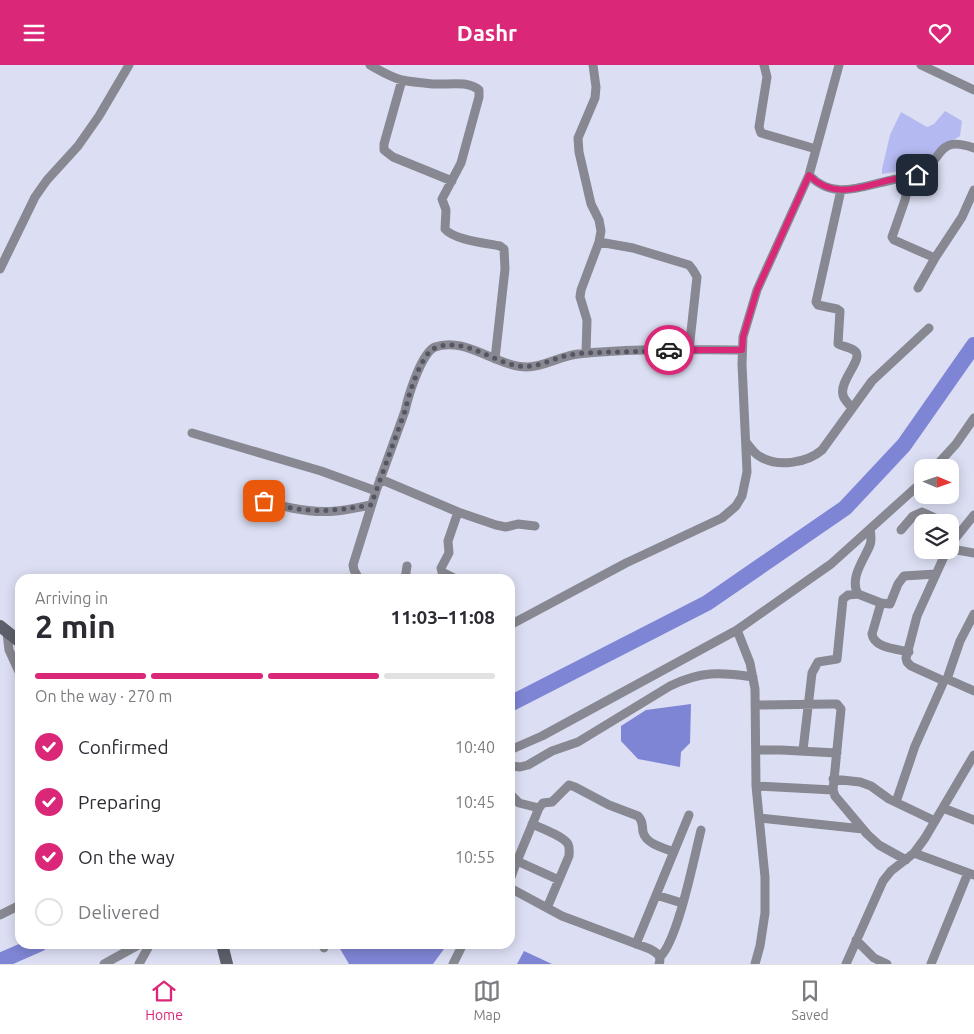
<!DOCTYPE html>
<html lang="en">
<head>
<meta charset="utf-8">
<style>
  body { margin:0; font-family:Ubuntu,sans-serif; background:#f2f2f3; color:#2b2b33; height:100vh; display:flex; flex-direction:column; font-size:19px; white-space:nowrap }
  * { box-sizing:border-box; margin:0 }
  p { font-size:16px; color:#7c7c81 }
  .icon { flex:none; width:28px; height:28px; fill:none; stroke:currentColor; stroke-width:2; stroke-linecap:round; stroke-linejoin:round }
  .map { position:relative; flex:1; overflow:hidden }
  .details { position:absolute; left:15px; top:509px; width:500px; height:375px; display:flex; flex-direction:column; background:#fff; border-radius:15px; box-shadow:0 2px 12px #0003 }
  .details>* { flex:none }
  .needle { width:32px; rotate:92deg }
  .fabs { position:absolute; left:914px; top:394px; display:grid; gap:10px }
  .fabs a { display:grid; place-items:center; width:45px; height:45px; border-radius:10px; background:#fff; box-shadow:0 2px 12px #0003; font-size:25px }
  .pin { position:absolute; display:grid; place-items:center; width:42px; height:42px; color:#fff; margin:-21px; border-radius:10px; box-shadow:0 2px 8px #0006 }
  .courier { position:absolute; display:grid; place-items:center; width:50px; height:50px; margin:-25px; border:4px solid #db2777; border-radius:50%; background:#fff; color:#222; box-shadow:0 1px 6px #0007 }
  .overview em { font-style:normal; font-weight:700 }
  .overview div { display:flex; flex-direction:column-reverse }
  .overview { display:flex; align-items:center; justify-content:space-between; height:85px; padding:0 20px }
  h1 { font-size:32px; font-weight:700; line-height:38px }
  .bar { display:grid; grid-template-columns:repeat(4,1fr); gap:8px 5px; align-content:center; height:60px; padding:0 20px }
  .bar i { height:6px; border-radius:4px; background:#e1e1e2 }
  .bar .selected { background:#db2777 }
  .bar p { grid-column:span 4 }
  ol { padding:0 20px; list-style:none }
  li { display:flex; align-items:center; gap:15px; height:55px }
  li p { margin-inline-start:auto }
  li .icon { padding:5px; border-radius:50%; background:#db2777; color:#fff; stroke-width:4 }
  li:last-child { color:#7c7c81 }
  li i { width:28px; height:28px; border:2px solid #e1e1e2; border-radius:50% }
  header { display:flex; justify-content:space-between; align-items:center; height:65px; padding:0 20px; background:#db2777; color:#fff; font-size:22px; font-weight:700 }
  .dock { display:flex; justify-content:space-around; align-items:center; height:70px; border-top:1px solid #e1e1e2; background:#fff; font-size:14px; color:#7c7c81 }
  .dock a { display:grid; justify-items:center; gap:2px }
  .dock .selected { color:#db2777 }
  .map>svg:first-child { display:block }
</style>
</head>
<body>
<header><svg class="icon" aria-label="menu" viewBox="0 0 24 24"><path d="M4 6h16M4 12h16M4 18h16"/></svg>Dashr<svg class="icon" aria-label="heart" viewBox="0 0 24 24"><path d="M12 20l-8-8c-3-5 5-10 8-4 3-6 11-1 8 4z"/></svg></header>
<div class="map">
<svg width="974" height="899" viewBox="0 0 974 899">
  <rect width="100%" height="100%" fill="#dcdff3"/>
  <path fill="#b4baf1" d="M945,46L962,56L960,71L945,80L923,102L882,109V104L890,70L901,47L927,62L934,59Z"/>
  <path fill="#7f85d5" d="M691,639L690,678L681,687L680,702L638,694L621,676V661L646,645Z
    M340,879H443L444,884L433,899H349L339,882Z
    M524,886L552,899H517Z"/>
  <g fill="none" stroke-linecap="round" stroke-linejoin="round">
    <path stroke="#7f85d5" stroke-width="16" d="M510,639L707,538L845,443L904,380L974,280
      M0,896L39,879"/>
    <path stroke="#878891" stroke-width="9" d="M370,0C381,6 390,12 402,15C412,17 423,18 433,19C448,20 467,15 479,25V32L461,98L442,134L446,145L445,164C454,175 486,178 500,181L504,184L505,204L495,294
      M764,0L767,12L759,62L761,68L816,84
      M921,0L974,25
      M402,15L384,79V85L393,92L452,116
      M809,110C834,136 861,121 892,115C900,113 910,114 918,110C944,96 935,69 974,83
      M910,112L905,135L892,172L894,175L935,193
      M841,125L816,237L818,240L837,244L840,246L838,279C843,282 852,282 856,287C862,296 839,316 843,330C844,335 849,339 852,343
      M599,177L633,183L689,200L693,205L697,212L689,285
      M0,204L35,132L47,115L78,81L99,51L129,0
      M918,223L935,193L962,152L974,125
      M586,288L587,255L580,232L581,225L599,177L601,166L599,155L591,139L579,87L578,73L595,33L596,22L593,0
      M192,368L321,406L376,426
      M746,377C750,382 754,388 759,391C777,403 807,398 822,385L872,316L929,263
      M935,402L956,379L974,353
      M380,414L458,447L496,460L506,462L518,459L535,461
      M248,431C277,440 306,449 336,446C348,445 360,442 371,440
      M870,464C871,470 872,475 870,480C864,495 849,513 858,529L881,538L890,539L898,519L904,511L936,509
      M901,465L913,451L922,447L946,458
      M950,480L974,450
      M950,480L957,485L974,488
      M359,514L354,505L353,500L376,426L405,346C408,332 421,288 435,282C465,271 497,302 527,302C544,302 560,291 578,289C632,283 688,285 742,285
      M405,514L407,501
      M456,514L442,507L441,503L449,488L448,476L458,447
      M881,538L872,569C874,583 897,584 909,587
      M510,560L626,498L722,453L736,441L742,431L747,407L742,299L743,272L757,225L809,110L839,0
      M737,565L750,598L755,624L756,721L765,812V848L760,881L755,899
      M7,568L9,585L20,609
      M947,614L960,576L974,549
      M944,616L911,601L907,597L906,593L917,551L947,485
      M755,640L831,639H837L841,644L833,725L756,721
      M510,685L542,671L737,565L831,499L922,417
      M756,685H781L837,688
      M803,685L812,608L818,597L837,594L843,534L848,530L858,529
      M510,701L520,702L528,700L552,686L578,677L670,621C701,606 720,607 753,612
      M833,714L860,717L871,721L889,734L935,756
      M833,725L835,731L867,769L879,780L906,795
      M510,729L519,738L539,743
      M896,737L915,681L944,616L947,614L974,626
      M943,743L974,755
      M759,753L863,764
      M532,759C541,763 563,771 568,779C570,783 569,787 569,791L547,843
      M914,788L974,810
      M517,796L559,815
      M515,801L539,743L543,738L552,737L569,720L575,722L609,740L638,751C643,756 642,760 643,767C646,779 663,783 674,787
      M510,815L515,801L511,799
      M510,823L562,851L650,884C657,888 662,891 659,899
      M656,830L682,838
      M0,850L20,840
      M856,875L874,893L887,899
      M636,879L689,750
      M324,883L325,879
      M660,892C678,875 694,793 701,765
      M104,899L140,879
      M139,899L150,879
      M453,899L463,879
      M846,899L883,816L891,806L914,788L925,773L974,690
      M931,899L968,808"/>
    <path stroke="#5d5f6b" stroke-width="12" d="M0,561L20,577
      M222,879L227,899"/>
  </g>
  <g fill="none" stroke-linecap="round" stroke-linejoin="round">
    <path stroke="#555662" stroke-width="5" stroke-dasharray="0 9" d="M264,436C305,449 329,447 371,440L405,346C408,332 421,288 435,283C463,271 492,297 519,301C537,304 552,293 570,290C582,287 595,288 608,287C628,287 649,286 669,285"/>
    <path stroke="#db2777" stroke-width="6" d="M669,285H742L743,272L757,225L809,110C833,135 861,122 890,115C899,113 908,113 917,110"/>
  </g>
</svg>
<div class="fabs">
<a><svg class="needle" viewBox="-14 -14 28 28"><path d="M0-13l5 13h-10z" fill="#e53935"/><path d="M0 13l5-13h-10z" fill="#7c7c81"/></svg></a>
<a><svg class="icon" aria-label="layers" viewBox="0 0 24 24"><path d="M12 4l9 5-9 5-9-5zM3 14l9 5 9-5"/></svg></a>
</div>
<div class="pin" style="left:264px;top:436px;background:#ea580c"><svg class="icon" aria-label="bag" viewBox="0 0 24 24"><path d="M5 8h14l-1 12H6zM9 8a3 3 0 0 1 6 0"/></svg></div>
<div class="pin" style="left:917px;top:110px;background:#1f2937"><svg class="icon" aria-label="home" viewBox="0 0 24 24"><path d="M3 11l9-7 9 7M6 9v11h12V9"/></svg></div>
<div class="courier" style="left:669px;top:285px"><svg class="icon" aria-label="car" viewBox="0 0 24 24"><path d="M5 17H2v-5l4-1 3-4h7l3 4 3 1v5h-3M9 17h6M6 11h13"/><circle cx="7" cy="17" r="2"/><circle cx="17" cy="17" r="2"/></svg></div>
<section class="details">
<div class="overview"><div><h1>2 min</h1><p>Arriving in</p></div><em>11:03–11:08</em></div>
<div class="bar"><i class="selected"></i><i class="selected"></i><i class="selected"></i><i></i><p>On the way · 270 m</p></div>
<ol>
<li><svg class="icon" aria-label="check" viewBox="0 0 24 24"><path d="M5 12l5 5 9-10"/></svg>Confirmed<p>10:40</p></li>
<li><svg class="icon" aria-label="check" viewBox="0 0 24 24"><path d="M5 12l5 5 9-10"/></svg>Preparing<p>10:45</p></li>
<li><svg class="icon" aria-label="check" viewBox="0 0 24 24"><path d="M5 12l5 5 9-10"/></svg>On the way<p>10:55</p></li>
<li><i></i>Delivered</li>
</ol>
</section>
</div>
<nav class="dock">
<a class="selected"><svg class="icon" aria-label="home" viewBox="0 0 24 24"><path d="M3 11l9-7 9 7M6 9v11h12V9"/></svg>Home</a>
<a><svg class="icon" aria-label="map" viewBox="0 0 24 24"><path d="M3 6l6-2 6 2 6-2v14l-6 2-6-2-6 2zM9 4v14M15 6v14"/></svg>Map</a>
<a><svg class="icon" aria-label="saved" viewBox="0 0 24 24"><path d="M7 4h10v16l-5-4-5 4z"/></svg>Saved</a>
</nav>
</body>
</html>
